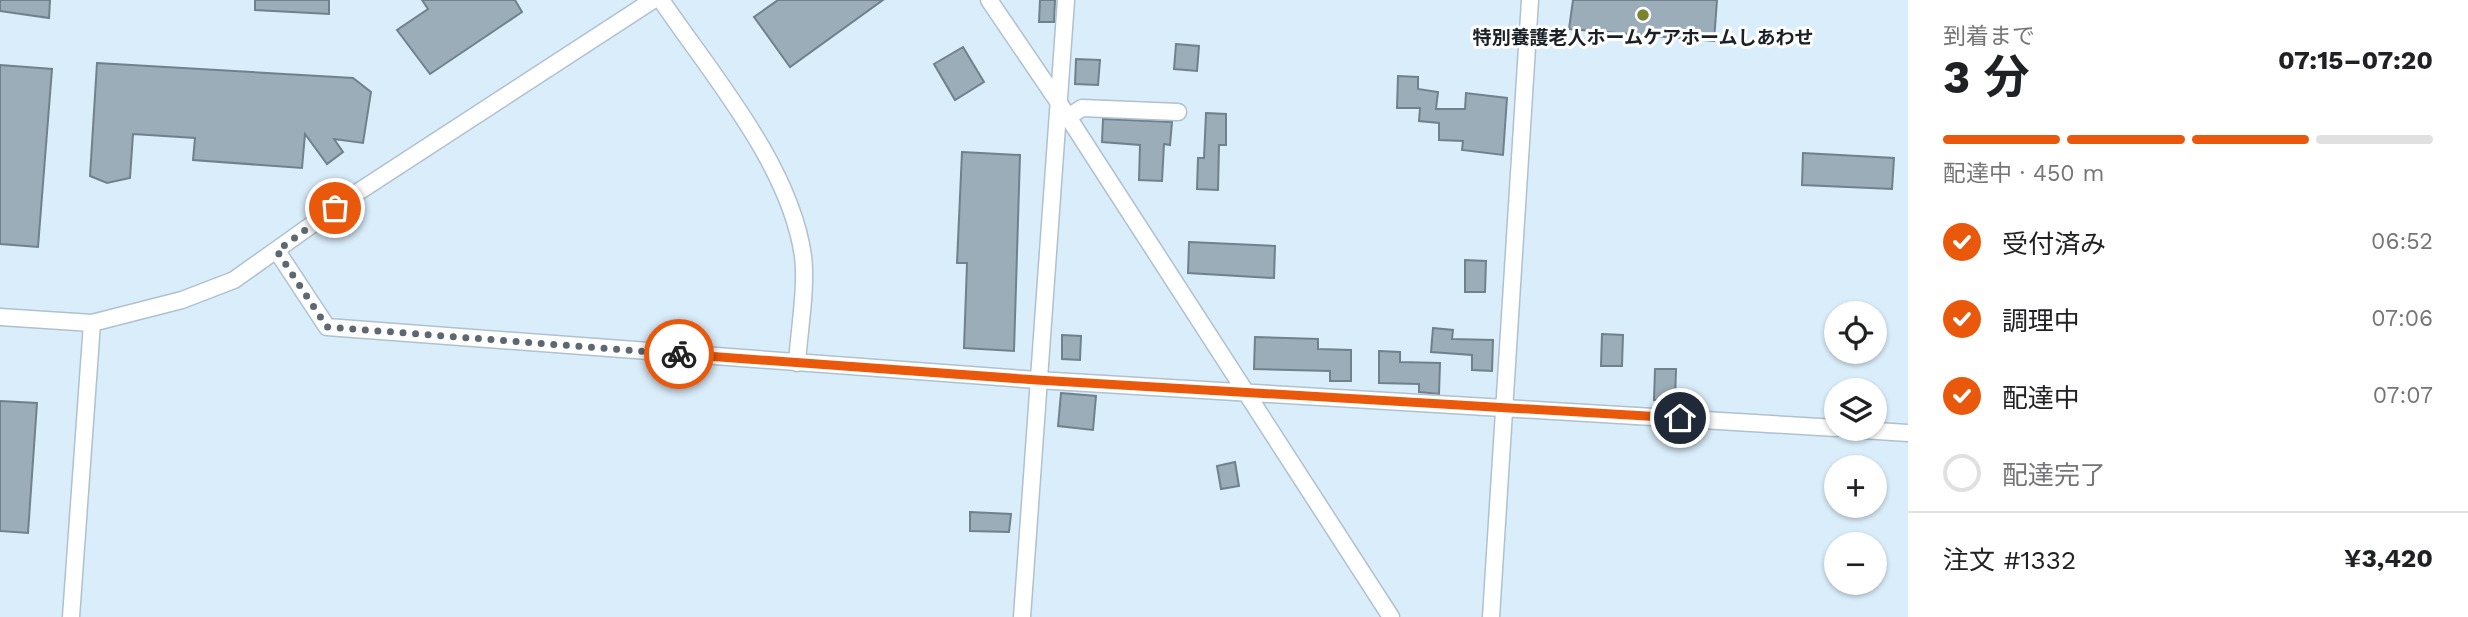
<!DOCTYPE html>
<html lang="ja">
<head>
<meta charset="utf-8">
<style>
  body { margin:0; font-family:"Work Sans","Noto Sans JP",sans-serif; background:#f2f2f2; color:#202124; height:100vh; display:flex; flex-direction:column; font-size:26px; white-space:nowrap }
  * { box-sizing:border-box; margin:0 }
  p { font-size:23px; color:#757577 }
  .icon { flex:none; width:38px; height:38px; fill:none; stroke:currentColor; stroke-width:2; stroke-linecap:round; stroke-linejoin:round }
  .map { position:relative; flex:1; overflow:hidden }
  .side { display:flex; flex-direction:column; background:#fff; width:560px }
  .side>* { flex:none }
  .controls { position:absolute; left:1824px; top:301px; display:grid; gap:14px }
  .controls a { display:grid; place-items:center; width:63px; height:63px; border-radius:50%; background:#fff; box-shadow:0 2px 5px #0004; font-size:35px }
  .pin { position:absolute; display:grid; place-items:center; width:60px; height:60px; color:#fff; margin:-30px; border:4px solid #fff; border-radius:50%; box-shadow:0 2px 7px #0007 }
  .courier { position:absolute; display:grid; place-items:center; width:70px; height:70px; margin:-35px; border:5px solid #ea580c; border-radius:50%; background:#fff; color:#222; box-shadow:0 2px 9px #0007 }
  .head em { font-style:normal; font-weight:700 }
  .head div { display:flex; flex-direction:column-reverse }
  .head { display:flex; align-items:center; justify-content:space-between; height:119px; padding:0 35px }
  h1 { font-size:46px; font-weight:700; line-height:52px }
  .bar { display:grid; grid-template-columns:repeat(4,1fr); gap:10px 7px; align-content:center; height:84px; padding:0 35px }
  .bar i { height:9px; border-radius:5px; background:#e0e0e0 }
  .bar .current { background:#ea580c }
  .bar p { grid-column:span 4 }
  .line { display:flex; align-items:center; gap:18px; padding:0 35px; border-top:2px solid #e0e0e0 }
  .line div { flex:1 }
  ol { padding:0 35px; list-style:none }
  li { display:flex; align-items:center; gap:21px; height:77px }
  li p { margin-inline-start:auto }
  li .icon { padding:7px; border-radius:50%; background:#ea580c; color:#fff; stroke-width:4 }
  li:last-child { color:#757577 }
  li i { width:38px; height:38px; border:4px solid #e0e0e0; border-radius:50% }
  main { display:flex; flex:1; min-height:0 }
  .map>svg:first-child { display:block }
</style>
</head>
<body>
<main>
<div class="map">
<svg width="1908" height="617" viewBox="0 0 1908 617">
  <rect width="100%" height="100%" fill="#daedfa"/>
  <path fill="#9badb9" stroke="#70818d" stroke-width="2" d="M0,0H50L49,18L0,11Z
    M255,0H329V14L255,10Z
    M422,0H515L522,12L430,74L397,30L428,9Z
    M778,0H883L790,67L754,17Z
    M1040,0H1055L1054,22H1039Z
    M1573,0H1717L1714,41L1569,29Z
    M1176,44L1199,46L1197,71L1174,69Z
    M963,47L984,82L955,100L934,64Z
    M1076,59L1100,60L1098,85L1075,84Z
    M97,63L353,78L371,92L363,143L334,139L343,152L327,164L305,134L302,168L193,160L195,138L133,134L130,178L107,183L90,176Z
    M0,65L52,69L38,247L0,244Z
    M1398,76L1418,77V89L1438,92L1436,109H1465L1466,93L1507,98L1503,155L1462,150L1463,141L1439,140V123L1419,121L1420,108H1397Z
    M1206,113L1226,114V145H1219L1218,190L1197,189L1198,158H1204Z
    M1103,119L1172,122L1170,145L1164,144L1162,181L1139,180L1140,145L1102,142Z
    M962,152L1020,155L1014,351L964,348L967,263H957Z
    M1803,153L1894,158L1892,189L1802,185Z
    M1189,242L1275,246L1274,278L1188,273Z
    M1465,260L1486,261L1485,292H1465Z
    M1433,328L1453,330L1452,339L1493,340L1492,371L1472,370V355L1431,352Z
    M1602,334L1623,335L1622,366H1601Z
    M1062,335L1081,336L1080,360L1062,359Z
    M1255,337L1318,339V349L1351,350V381H1330V371L1254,369Z
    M1379,351L1400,352V362L1440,363L1439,394L1419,392V384L1379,383Z
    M1655,369H1676L1675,400H1654Z
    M1061,393L1096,396L1093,430L1058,426Z
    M0,401L37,403L28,533L0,531Z
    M1235,462L1239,486L1221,489L1217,466Z
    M970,512L1011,514L1009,532L970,531Z"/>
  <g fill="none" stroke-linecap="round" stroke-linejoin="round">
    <g stroke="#afc1ce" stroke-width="19">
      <path id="minor" d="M661,0C712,75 790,165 803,256C807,287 799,331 797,363
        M989,0L1059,103L1391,617
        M1068,117L1082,108L1178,112
        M277,251L327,327L1037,380L1836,428
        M0,317L92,323L182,300L234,280L355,194L653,0
        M1847,429L1908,433
        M71,617L92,323
        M1022,617L1066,0
        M1491,617L1530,0"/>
    </g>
    <use href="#minor" stroke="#fff" stroke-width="16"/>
  </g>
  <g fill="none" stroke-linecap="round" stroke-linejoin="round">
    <path stroke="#5d6870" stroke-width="7" stroke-dasharray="0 12.6" d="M335,208L277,251L327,327L679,354"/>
    <path stroke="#ea580c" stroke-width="9" d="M679,354L1037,380L1680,418"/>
  </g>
  <circle fill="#798431" stroke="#fff" stroke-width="2.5" cx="1643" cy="15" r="7"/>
  <g text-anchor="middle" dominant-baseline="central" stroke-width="6" stroke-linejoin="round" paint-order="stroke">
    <g font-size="19" font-weight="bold" fill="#1a2025" stroke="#fff">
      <text x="1643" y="37">特別養護老人ホームケアホームしあわせ</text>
    </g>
  </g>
</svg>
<div class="controls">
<a><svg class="icon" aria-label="locate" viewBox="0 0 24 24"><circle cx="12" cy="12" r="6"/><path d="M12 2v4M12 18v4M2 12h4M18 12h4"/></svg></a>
<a><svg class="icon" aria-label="layers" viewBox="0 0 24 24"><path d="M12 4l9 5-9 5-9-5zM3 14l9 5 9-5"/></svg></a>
<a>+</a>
<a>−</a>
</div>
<div class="pin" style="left:335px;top:208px;background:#ea580c"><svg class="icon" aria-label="bag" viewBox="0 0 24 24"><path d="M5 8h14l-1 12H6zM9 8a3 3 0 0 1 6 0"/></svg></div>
<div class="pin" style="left:1680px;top:418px;background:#1f2937"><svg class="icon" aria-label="home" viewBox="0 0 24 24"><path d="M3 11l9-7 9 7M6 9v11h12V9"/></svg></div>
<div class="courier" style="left:679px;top:354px"><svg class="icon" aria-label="bike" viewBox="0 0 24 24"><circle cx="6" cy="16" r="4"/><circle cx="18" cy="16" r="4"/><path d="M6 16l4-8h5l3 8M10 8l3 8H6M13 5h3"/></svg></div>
</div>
<section class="side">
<div class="head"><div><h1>3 分</h1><p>到着まで</p></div><em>07:15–07:20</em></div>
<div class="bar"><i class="current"></i><i class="current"></i><i class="current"></i><i></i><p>配達中 · 450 m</p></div>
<ol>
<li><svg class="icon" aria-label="check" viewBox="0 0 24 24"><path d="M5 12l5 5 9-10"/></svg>受付済み<p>06:52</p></li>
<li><svg class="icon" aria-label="check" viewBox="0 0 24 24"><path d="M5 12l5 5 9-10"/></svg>調理中<p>07:06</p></li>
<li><svg class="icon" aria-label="check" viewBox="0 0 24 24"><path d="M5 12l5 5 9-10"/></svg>配達中<p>07:07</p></li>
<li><i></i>配達完了</li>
</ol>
<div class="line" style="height:91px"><div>注文 #1332</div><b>¥3,420</b></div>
</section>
</main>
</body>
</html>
